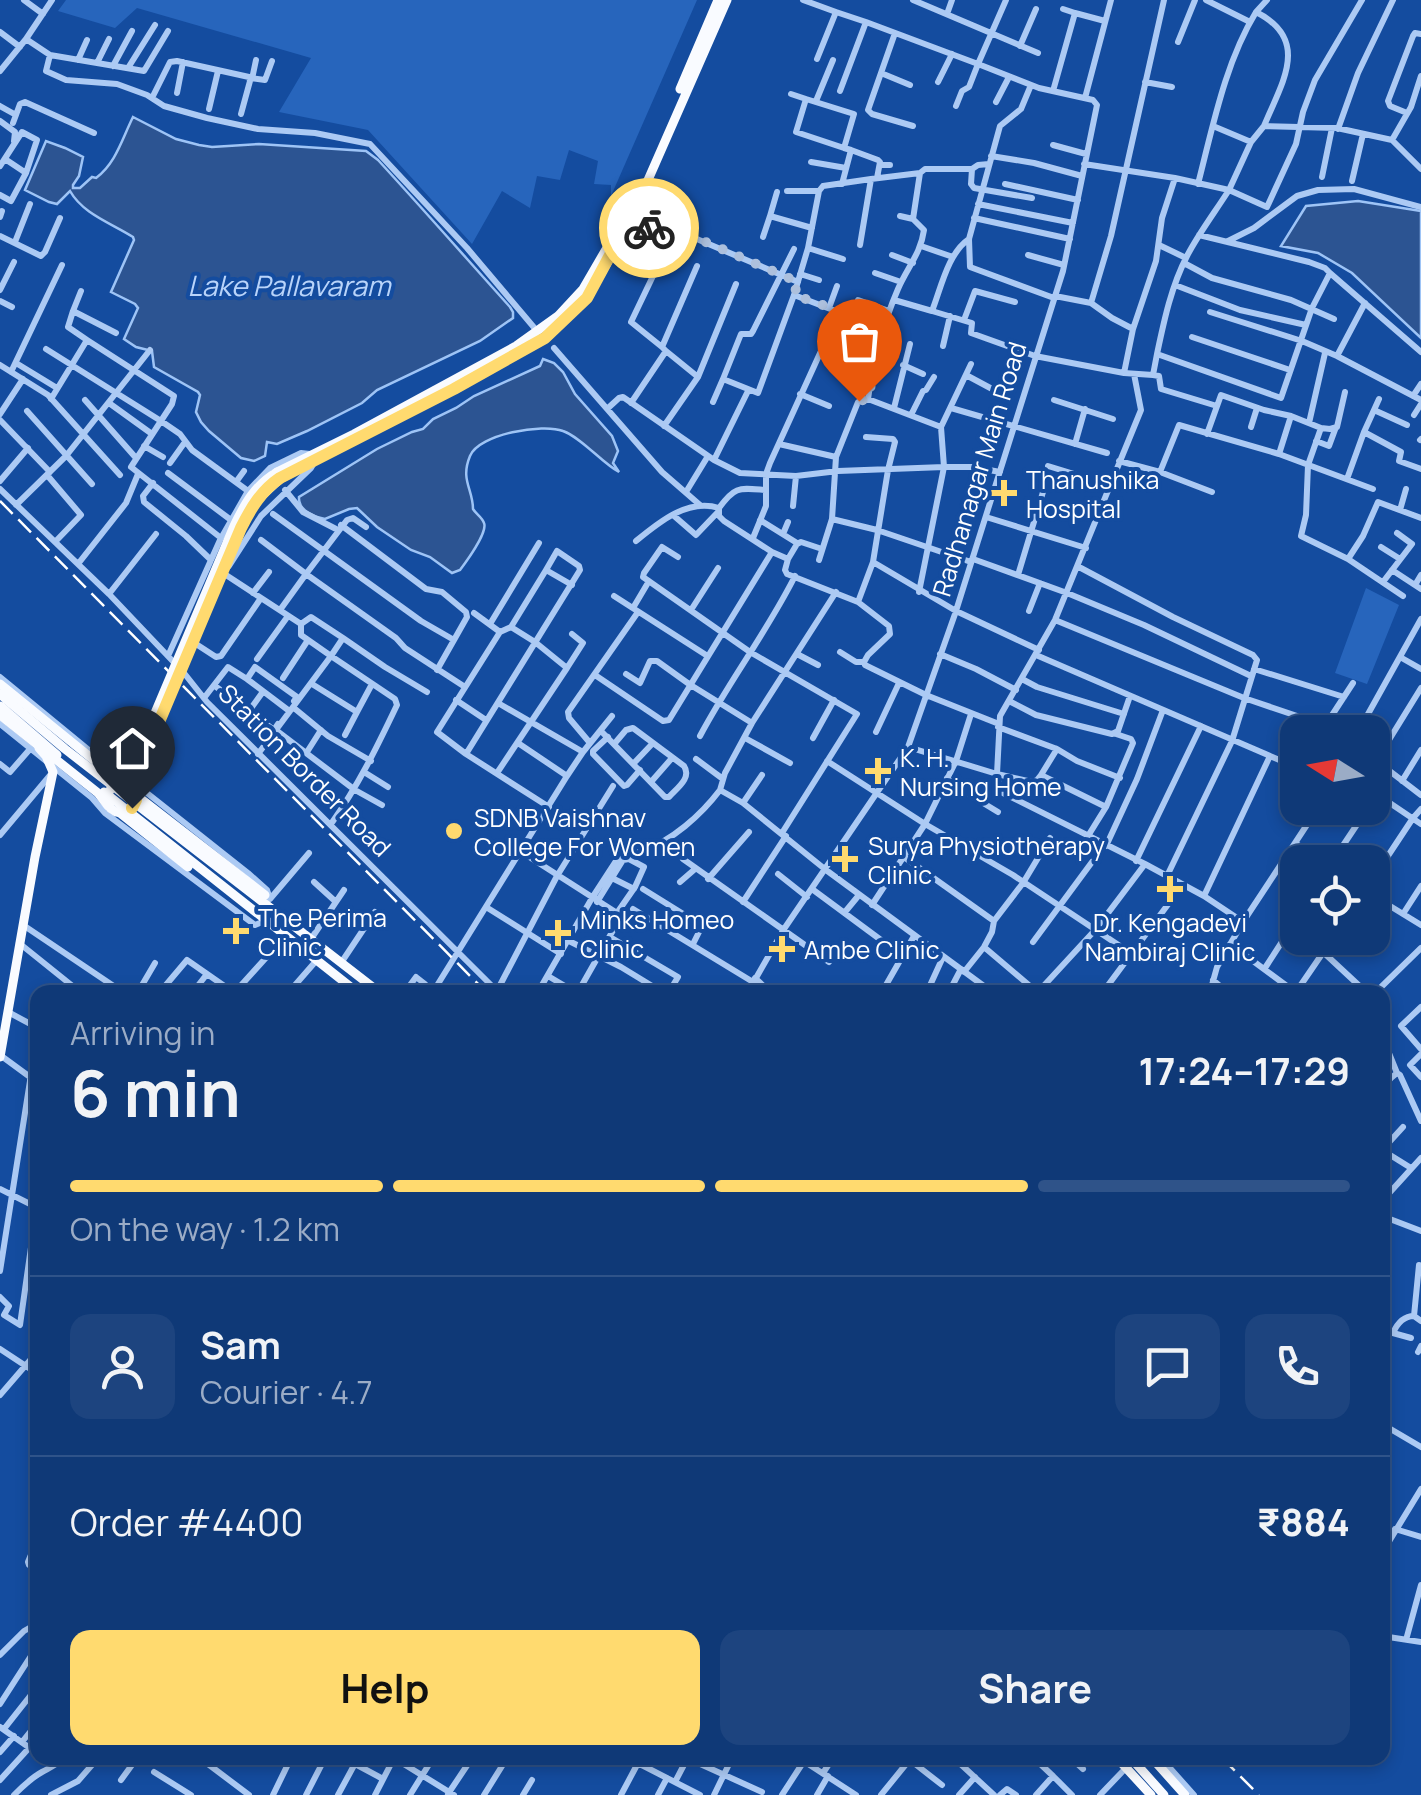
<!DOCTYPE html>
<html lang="en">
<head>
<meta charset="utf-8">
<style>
  body { margin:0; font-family:Manrope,sans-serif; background:#1d447f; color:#f1f3f6; height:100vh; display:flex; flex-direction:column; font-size:38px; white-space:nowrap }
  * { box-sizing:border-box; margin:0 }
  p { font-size:32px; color:#9bacc6 }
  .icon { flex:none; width:55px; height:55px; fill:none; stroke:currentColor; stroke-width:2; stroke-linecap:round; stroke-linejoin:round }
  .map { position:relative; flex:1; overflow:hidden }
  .details { position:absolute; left:30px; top:985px; width:1360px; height:780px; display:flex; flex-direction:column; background:#0f3977; border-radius:20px; box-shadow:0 5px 15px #0003,0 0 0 2px #2f5389 }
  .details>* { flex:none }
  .needle { width:65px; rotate:281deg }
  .tools { position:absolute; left:1280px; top:715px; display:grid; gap:20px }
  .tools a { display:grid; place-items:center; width:110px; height:110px; border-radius:20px; background:#0f3977; box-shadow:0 5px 15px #0003,0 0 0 2px #2f5389; font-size:50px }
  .pin { position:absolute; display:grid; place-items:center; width:85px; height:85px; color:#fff; margin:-102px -42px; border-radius:50% 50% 50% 0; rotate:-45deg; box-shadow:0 0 10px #0007 }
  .pin .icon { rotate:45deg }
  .courier { position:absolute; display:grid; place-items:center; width:100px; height:100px; margin:-50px; border:8px solid #ffda6f; border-radius:50%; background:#fff; color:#222; box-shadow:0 2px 12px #0007 }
  .overview em { font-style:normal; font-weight:700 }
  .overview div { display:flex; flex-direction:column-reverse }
  .overview { display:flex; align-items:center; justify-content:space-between; height:170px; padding:0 40px }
  h1 { font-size:65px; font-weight:700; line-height:75px }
  .bar { display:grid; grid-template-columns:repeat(4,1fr); gap:15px 10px; align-content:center; height:120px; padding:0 40px }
  .bar i { height:12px; border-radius:8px; background:#2f5389 }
  .bar .current { background:#ffda6f }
  .bar p { grid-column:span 4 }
  .line { display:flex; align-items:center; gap:25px; padding:0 40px; border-top:2px solid #2f5389 }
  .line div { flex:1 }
  .round { display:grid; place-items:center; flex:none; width:105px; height:105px; border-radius:20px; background:#1d447f }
  .primary-button { display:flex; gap:20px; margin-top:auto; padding:20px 40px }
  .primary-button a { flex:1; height:115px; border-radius:20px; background:#ffda6f; color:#111; font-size:40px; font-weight:700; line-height:115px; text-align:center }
  .primary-button a+a { background:#1d447f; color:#f1f3f6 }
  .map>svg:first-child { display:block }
</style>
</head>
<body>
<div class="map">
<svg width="1421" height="1795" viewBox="0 0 1421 1795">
  <rect width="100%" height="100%" fill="#144c9f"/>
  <path fill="#2765bc" d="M66,0H697L611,196V185L594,184L598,161L569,150L560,180L537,176L530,208L502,191L472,244L368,130L279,112L311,58L137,8L115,28L58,11Z
    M1366,588L1399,605L1367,684L1335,673Z"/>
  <path fill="#2c5492" stroke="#9ec4f6" stroke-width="2.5" d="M133,117L176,139L199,145L212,147L259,144L366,151L378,160C423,209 466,258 510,307L513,312V318L480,341L377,390L362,403L307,431L277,444L267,442L265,456L254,461L241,458L209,431L201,422L196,412L200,395L198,392L154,367L152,351L136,347L124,339L138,308L135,304L111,292L134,240L133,237C111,223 83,214 70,191L57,204L49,202L25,190L46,141L65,148L83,157L79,176L73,185V188H80L92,177L96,178C116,163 122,139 133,117Z
    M1358,201L1421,211V338L1352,273L1318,253L1281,246L1306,206Z
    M543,359L554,363L563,372L575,394L612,436L618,451L613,463L619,472C602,463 582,438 563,431C543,423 479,434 470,456C460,480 473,489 473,509C476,514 482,517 484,523C488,532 466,562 460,570L452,573L430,557L411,550L377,527L357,508L349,509L325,519C313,517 298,510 299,497L377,449L412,432L423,429L433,419L456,408L474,396L540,366Z"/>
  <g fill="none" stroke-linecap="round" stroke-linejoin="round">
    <path stroke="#accaf4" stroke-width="6" d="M24,0L43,14
      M803,0L836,12
      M913,0L1038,53
      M1206,0L1250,22
      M1063,9L1075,13
      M1256,12L1267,0
      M947,14L952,0
      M0,32L20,47
      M895,33L868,110L872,114L913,126
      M26,39L50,55L46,71L66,80L117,84L147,95L164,106L207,118L258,129L315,133L370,144L467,248L537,331
      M1178,42L1195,0
      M1020,46L1036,9
      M50,55L144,71L168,31
      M817,59L836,12L866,22
      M78,60L87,40
      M97,63L109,39
      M113,66L132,31
      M128,68L155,25
      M0,71L26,39L52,0
      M881,73L910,85
      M250,78L265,80L272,61
      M252,79L256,60
      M938,82L952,54
      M1145,82L1172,87
      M1031,85L1021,109L1000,126L969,239L970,267L1054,298
      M840,91L866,22L978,64L969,87L962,91L956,106
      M1053,91L1075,13L1105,21
      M177,93L183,62
      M791,94L806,99
      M152,98L170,62L177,61L249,77L250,81L241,114
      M1085,98L1111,0
      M816,101L833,60
      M996,102L1009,77
      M0,106L16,115
      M209,109L218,71
      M1407,113L1390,106L1388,101L1413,36L1415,33L1421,34
      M0,121L15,132L14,141
      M13,123L20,104L25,102L94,133
      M1213,126L1251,142
      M1338,129L1358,73L1393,0
      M1392,140L1421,169
      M1053,145L1086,154
      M851,150L878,160L880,162L877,178
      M991,156L1034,163L1082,176
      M5,159L26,173
      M811,162L846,168
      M1084,164L1175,178L1229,190L1251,142L1264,126L1337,128L1392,140L1411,107L1421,76
      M880,165H890
      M0,166L22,132L37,140L26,173L11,201L0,195
      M972,169L971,184L974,188L1032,198
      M920,173L925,169H972L978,165L989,164
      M1322,177L1332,128
      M871,179L920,173L913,219L900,216
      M1352,181L1363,134
      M842,184L851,150L844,148L796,132L806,99L854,114L844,148
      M1005,184L1078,200
      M1198,184C1213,126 1225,63 1256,12C1312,40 1281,84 1264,126
      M787,191H819
      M639,199L674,220
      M978,204L1073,223
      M770,216L777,192
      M0,217L2,211
      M631,218L674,241
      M974,218L1070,239
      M1199,235L1309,262L1325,268L1330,273
      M0,236L41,256L45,252L60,218
      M763,237L770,216L812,228
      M969,239C948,253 941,288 932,311L972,323L971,333L1035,356L1124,373L1153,375L1157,354L1281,398L1312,308L1330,273L1421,352
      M1228,241L1254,228L1297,196L1318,190L1354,189L1421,207
      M15,242L30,204
      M1159,245L1186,258
      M921,246L953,257
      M808,248L843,259
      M794,249L753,331L751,334H741L723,379L758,393L794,295L808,248L819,191L823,186L871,179L860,245
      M892,255L913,263
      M1028,255L1064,265
      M1184,263L1212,278L1291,300L1334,319
      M875,273L901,282
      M800,274L819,280
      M1175,285L1240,310L1306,325
      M0,290L14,262
      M794,295L859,320L883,326
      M1055,296L1091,303L1112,318L1133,329
      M858,300L889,311
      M894,300L932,311
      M0,301L12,307
      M1091,303L1111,236L1164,0
      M829,308L837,286
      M73,311L81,291
      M1210,312L1302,341L1337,356L1421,400
      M964,320L975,291L1015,302
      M1192,337L1290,370
      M87,340L174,396L172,404L131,467L221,538
      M943,346L950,316
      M662,347L631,322L653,276L665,267L678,231L798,282
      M554,348L662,472L700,505
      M46,349L161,421L180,434L192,450L248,491
      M666,351L698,377
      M1157,354C1164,321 1171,287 1187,256C1199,233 1215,212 1229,190L1267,207L1296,144L1303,112L1315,80L1362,0
      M1337,356L1365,303
      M16,363L57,388
      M0,365L48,395L120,475
      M903,365L923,374
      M11,372L62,265
      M1124,373L1133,329L1156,261L1162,218L1175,178
      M1134,374L1141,410L1055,620L1000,716L997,774L999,786L1003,793L1145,864L1204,896L1243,922
      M966,375L994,390
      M1153,375L1159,376L1161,389L1217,406
      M800,394L829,406
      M1413,396L1421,384
      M51,399L87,340L68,327L73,311L116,333
      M868,399C873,361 883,324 898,289C907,268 921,253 924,230L913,219
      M868,399L941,427
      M1379,399L1374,410L1407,425
      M85,400L136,458
      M1054,400L1113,419
      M713,402L723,379
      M109,403L152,434
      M631,403L666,351L662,347L697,266
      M894,408L910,344
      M951,408L1107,453
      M607,409L619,398L623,397L714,460L740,473L796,476L838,471L944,467H973L1000,472
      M27,411L92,484
      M0,414L23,379
      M911,415L923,391L926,390L934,377
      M1414,415L1421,404
      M0,420L50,472
      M1309,423L1325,353
      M664,426L698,377L736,284
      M1251,427L1257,408
      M1321,428L1330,429L1337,427L1345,392
      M1364,432L1374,410
      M1207,434L1221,395L1264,410L1291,416
      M1420,440L1421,439
      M1316,441L1329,446L1336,427
      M779,444L836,457
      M1075,444L1085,409
      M144,446L163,457
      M1279,454L1291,416L1321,428L1308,465L1306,515L1301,536L1348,559L1403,596
      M714,460L748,391
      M1119,461L1160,472L1212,492
      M170,463L185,442
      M1048,466L1110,485
      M1160,472L1179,425L1279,454L1373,489
      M168,473L231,520
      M47,475L81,515L55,542
      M1347,479L1364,432L1401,452L1399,461L1421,469
      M0,481L28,448
      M236,482L244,471
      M153,483L143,496L144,502L186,536L211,560
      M0,489L109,594L184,673L207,702L498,992
      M285,490L303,512L338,530
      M686,492L708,456
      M16,505L66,456L150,350
      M793,506L796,476
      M719,508V516L724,521L772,552L788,559L797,544L801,542L822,549
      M1400,510L1406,489
      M273,514L421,621L454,640L437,670
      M673,515L696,535L717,513
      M986,517L1086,548
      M832,519L877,530L971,562
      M760,520L797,543
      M341,525L426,589L442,592L466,612L467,617L454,640
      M783,534L788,522
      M753,538L766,506V474L770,463L821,351L824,350L874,366
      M261,540L306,574L347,520L353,518L366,527
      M636,541C659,522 688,498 719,508C735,486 739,488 765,490
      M1381,547L1400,559
      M678,557L662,547L644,573L643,577L750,652L857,714L782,833
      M788,559L785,570L787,574L858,602L889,626L890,634L868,655L864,662L865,665L926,695L999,724
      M973,559L1067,593L1144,625L1251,676
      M1348,559L1363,536L1378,502L1421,518
      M819,560L832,519L836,457L858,402L868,399
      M873,562L956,611L1039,650
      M78,564L126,503L138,474
      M229,566L261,516L311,468L315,461
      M1079,567L1173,617L1253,655L1257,660L1232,741L1167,876
      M1392,570L1421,589
      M226,575L301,624V635L331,656L343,638L311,617L301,624
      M1018,575L1043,492
      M1383,582L1412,544L1397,533
      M1415,585L1421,575
      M919,592L944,467L941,427L971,364
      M253,593L269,572
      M109,594L156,534
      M614,596L706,655
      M858,602L873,562L888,470L895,442L893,439L866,437
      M633,608L649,581
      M280,610L306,574L396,638L405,648L465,687
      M691,610L718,568
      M1029,611L1040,583
      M474,613L500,632
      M1055,620L1244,698L1309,720L1330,732
      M490,624L539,543
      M511,627L500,632L437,732L466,754L549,807
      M343,638L385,667L427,692
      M196,644L216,657L221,656L261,598
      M840,652L856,662H864
      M797,654L818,665
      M940,654L976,669L1016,690
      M1036,655L1298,768
      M168,656L220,540L248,491L270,468L301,453L310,454
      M1400,657L1421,669
      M257,659L288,616
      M567,668L583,643L572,634
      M1254,669L1344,697
      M626,674L640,683L650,661H657L689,684L752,723
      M595,675L663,721L669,720L772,552
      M0,677L118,774L147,793L248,873L267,890L270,899L309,853
      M283,678L308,640
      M1022,679L1037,687L1124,714
      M312,684L357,712L372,684
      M215,686L274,730L278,724
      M204,698L228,667L247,679
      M456,700L486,720
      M1009,701L1036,715L1112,734L1118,731L1130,696
      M498,703L583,752
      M294,708L328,736L371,761
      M288,710L247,679L255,667L297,697L294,701
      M249,711L262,693
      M0,724L92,798L105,813L255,925L267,920
      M998,727L1057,749L1077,761L1120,778
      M1323,729L1353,683
      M277,731L355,790L382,805
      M601,731L665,797H669C677,788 692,778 684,766L633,728L626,730L615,743
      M876,732L899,683
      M1358,732L1421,619
      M345,735L357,712
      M700,736C729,681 767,632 795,576
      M608,737L593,751V754L624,786L627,785L640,770
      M745,738L790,763
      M813,738L834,700
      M518,743L567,776
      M590,743L569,718L568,712L638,612
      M908,747L997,774L1032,782L1037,780L1041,775
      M1057,749L1041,775L1106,807
      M307,752L321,730
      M258,754L331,656L395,699L397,705C377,747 358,786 331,824
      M466,754L580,570L579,566L557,551L546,570
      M696,759L723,779
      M1374,759L1421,795
      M827,761L925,824L1013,875L1132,954
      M1376,761L1421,688
      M634,763L653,743
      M0,764L10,772L30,749
      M364,772L388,787
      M497,773L567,668L535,642L511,627L546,570L572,585
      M947,778L965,792L998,812
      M1402,781L1421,750
      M651,782L672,758
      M720,790L725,773L752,723L836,592
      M1372,791L1421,824
      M743,803L762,775
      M0,835L52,773
      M1088,836L1106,807L1133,743L1131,739L1116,734
      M1295,843L1324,862
      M1106,846L1137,779L1163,710
      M520,851L617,913L635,887L644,867L629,859L623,860L597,902
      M904,857L994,921
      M683,859L829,962
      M1136,861L1201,726
      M1332,862L1368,808
      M778,874L807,897
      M612,878L634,889
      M708,879L749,832
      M1372,880L1413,818L1421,809
      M314,882L336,902
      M680,882L695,869
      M643,889L701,925V928L693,944
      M812,889L885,943
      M1372,895L1421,925
      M1204,896L1270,756
      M743,902L786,836
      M872,905L925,824L956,761L971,714
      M486,907L561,954
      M633,909L753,982
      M348,910L368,923
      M845,912L859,895
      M1403,914L1421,886
      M23,925L118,989L120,992
      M610,937L678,977L669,992
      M311,939L344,890
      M569,941L621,967L662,992
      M1033,942L1092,862
      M19,943L80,992
      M1230,944L1295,992
      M984,947L1037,992
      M1323,952L1366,992
      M341,963L375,912
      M1265,968L1298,917
      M964,972L984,947L992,932L994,921L1023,883L1050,838
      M548,976L575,992
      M755,978L770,992
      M1213,980L1227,992
      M860,988L865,992
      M497,991L557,876L613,786
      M138,992L155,963
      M160,992L187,960L233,992
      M193,992L207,974
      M235,992L273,950
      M289,992L316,961
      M405,992L416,977L425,984
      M433,992L567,776L583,752L612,716
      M538,992L592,898L618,858C626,854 633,854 642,851C672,841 701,815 720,790L743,803L826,870L992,992
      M578,992L624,911
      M748,992L784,929L908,747L955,614L1063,271L1097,105L1093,100L1039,88L978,64L1006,0
      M882,992L914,936
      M927,992L943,957
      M949,992L961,969
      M1038,992L1096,929L1145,864
      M1103,992L1172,899
      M1210,992L1217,967L1243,922L1318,808
      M1296,992L1333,938
      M1376,992L1421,948
      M1421,1007L1401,1026L1421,1049
      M8,1012L38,1028
      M1382,1036L1397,1073
      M1421,1054L1410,1065L1421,1077
      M1382,1070L1391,1078L1382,1088
      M1391,1078L1397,1073L1400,1075L1421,1121
      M1403,1127L1382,1150L1411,1168
      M0,1189L36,1207
      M1382,1201L1421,1158
      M1382,1216L1421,1231
      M1419,1265L1414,1316L1421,1321
      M0,1271L30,1081V1077L0,1055
      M0,1297L9,1306L4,1315L20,1325L38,1198
      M1382,1330L1411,1338
      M1393,1333C1397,1324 1403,1316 1414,1316
      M0,1349L38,1374
      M1418,1352L1421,1346
      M0,1395L38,1351
      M1382,1424L1421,1447
      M1382,1528L1393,1532
      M1395,1529L1421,1537
      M38,1538L28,1562L29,1565L38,1572
      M1382,1553L1421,1489
      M1382,1636L1421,1642
      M1406,1640L1421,1585
      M0,1655L24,1631L38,1623
      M0,1704L38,1645
      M0,1727L37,1753
      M4,1729L38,1686
      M22,1742L38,1722
      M0,1752L14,1736
      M200,1758L249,1795
      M344,1758L383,1779
      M394,1758L454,1795
      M628,1758L700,1795
      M687,1758L762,1792
      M760,1758L764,1759
      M799,1758L856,1795
      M852,1758L857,1760
      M954,1758L994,1795
      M1034,1758L1053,1776L1036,1795
      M1071,1758L1083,1769
      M1161,1758L1194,1795
      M910,1760L942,1785
      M154,1772L191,1795
      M823,1773L833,1758
      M1053,1776L1072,1795
      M0,1780L29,1748
      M121,1780L137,1758
      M675,1782L687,1759
      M448,1794L472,1758
      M14,1795C22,1787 31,1778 42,1772C51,1767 56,1765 64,1758
      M51,1795L78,1781L98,1758
      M273,1795L291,1758
      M306,1795L325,1758
      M338,1795L358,1758
      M375,1795L394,1758
      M410,1795L433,1758
      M484,1795L507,1758
      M523,1795L532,1780
      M621,1795L638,1763
      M658,1795L667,1778
      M714,1795L732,1758
      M782,1795L804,1761
      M817,1795L828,1776
      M881,1795L911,1758
      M959,1795L975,1777
      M1000,1795L1007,1789L1016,1795
      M1100,1795L1123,1771"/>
    <path stroke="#f9fbff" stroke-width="9" d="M680,89L718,0
      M277,472L354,434L516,346L558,316L583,289L619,227
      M280,479L523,351L545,338L587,298L610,258L641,196L727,0
      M0,694L65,749L379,992
      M0,706L57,755
      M104,792L357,992
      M136,795L265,895
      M120,813L188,867
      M0,1057L35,857L53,772L46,756L39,748
      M1117,1758L1151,1795
      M1131,1758L1164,1795
      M1152,1758L1185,1795"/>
    <path stroke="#fff" stroke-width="2.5" stroke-dasharray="18 8" stroke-linecap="butt" d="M0,501L486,992
      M1222,1758L1259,1795"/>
    <path stroke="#f9fbff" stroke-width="9" d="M0,684L122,783
      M0,715L98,793L108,806
      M125,784L234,526C245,503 255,485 277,472
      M134,790L125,784L112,787L107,795L110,808L116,812L124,813L135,804L134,790L140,767L241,528L253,504L280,479"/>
  </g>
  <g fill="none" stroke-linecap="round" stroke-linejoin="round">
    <path stroke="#adc0dd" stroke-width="10" stroke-dasharray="0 18" d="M649,228L674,242L678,230L798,282L794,295L883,326L868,399L859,401"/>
    <path stroke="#ffda6f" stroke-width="12" d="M132,808L136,800L134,790L140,767L241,528C251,508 261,491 280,478L454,389L545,338L587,298L630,218L649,228"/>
  </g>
  <g fill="#ffda6f" stroke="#144c9f" stroke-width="4">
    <path d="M999 478h10v10h10v10h-10v10h-10v-10h-10v-10h10z"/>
    <path d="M873 756h10v10h10v10h-10v10h-10v-10h-10v-10h10z"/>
    <circle cx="454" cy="831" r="10"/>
    <path d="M840 844h10v10h10v10h-10v10h-10v-10h-10v-10h10z"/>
    <path d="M1165 874h10v10h10v10h-10v10h-10v-10h-10v-10h10z"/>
    <path d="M231 916h10v10h10v10h-10v10h-10v-10h-10v-10h10z"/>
    <path d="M553 918h10v10h10v10h-10v10h-10v-10h-10v-10h10z"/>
    <path d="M777 934h10v10h10v10h-10v10h-10v-10h-10v-10h10z"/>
  </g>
  <g text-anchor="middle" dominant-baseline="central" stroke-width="8" stroke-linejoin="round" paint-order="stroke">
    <g font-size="25" fill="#fff" stroke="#144c9f">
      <text transform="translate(979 469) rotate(-73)">Radhanagar Main Road</text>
      <text transform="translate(305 770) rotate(45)">Station Border Road</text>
    </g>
    <g font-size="25" fill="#fff" stroke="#144c9f" text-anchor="start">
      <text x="1026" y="479">Thanushika<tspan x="1026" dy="29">Hospital</tspan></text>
      <text x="900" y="757">K. H.<tspan x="900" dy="29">Nursing Home</tspan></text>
      <text x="474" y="817">SDNB Vaishnav<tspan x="474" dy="29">College For Women</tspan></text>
      <text x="868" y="845">Surya Physiotherapy<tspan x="868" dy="29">Clinic</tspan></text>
      <text x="258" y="917">The Perima<tspan x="258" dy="29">Clinic</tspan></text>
      <text x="580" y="919">Minks Homeo<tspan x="580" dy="29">Clinic</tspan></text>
      <text x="1170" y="922" text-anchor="middle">Dr. Kengadevi<tspan x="1170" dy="29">Nambiraj Clinic</tspan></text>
      <text x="804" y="949">Ambe Clinic</text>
    </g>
    <g font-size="28" font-style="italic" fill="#b9d4fa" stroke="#144c9f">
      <text x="289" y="285">Lake Pallavaram</text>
    </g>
  </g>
</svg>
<div class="tools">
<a><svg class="needle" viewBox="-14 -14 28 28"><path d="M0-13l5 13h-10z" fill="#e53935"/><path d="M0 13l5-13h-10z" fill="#9bacc6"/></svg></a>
<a><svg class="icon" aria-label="locate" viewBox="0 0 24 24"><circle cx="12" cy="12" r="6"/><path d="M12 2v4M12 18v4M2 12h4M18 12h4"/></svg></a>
</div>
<div class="pin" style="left:859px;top:401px;background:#ea580c"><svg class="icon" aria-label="bag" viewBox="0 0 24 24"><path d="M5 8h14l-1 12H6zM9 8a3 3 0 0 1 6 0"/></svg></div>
<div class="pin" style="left:132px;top:808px;background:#1f2937"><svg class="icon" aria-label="home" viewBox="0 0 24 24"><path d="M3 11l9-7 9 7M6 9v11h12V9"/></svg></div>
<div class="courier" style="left:649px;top:228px"><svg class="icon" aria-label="bike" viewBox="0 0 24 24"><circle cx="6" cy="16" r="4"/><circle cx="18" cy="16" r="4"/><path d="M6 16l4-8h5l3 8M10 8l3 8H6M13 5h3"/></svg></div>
<section class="details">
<div class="overview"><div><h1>6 min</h1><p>Arriving in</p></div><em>17:24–17:29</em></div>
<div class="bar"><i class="current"></i><i class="current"></i><i class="current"></i><i></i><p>On the way · 1.2 km</p></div>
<div class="line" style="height:180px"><a class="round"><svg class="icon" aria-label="person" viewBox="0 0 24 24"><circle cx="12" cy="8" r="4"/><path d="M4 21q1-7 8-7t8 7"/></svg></a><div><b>Sam</b><p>Courier · 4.7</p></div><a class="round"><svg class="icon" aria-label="chat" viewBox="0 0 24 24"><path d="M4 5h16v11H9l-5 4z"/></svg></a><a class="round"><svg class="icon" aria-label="phone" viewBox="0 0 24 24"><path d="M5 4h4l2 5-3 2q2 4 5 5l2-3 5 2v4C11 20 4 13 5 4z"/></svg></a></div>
<div class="line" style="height:130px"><div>Order #4400</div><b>₹884</b></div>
<div class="primary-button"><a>Help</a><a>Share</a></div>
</section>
</div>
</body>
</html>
